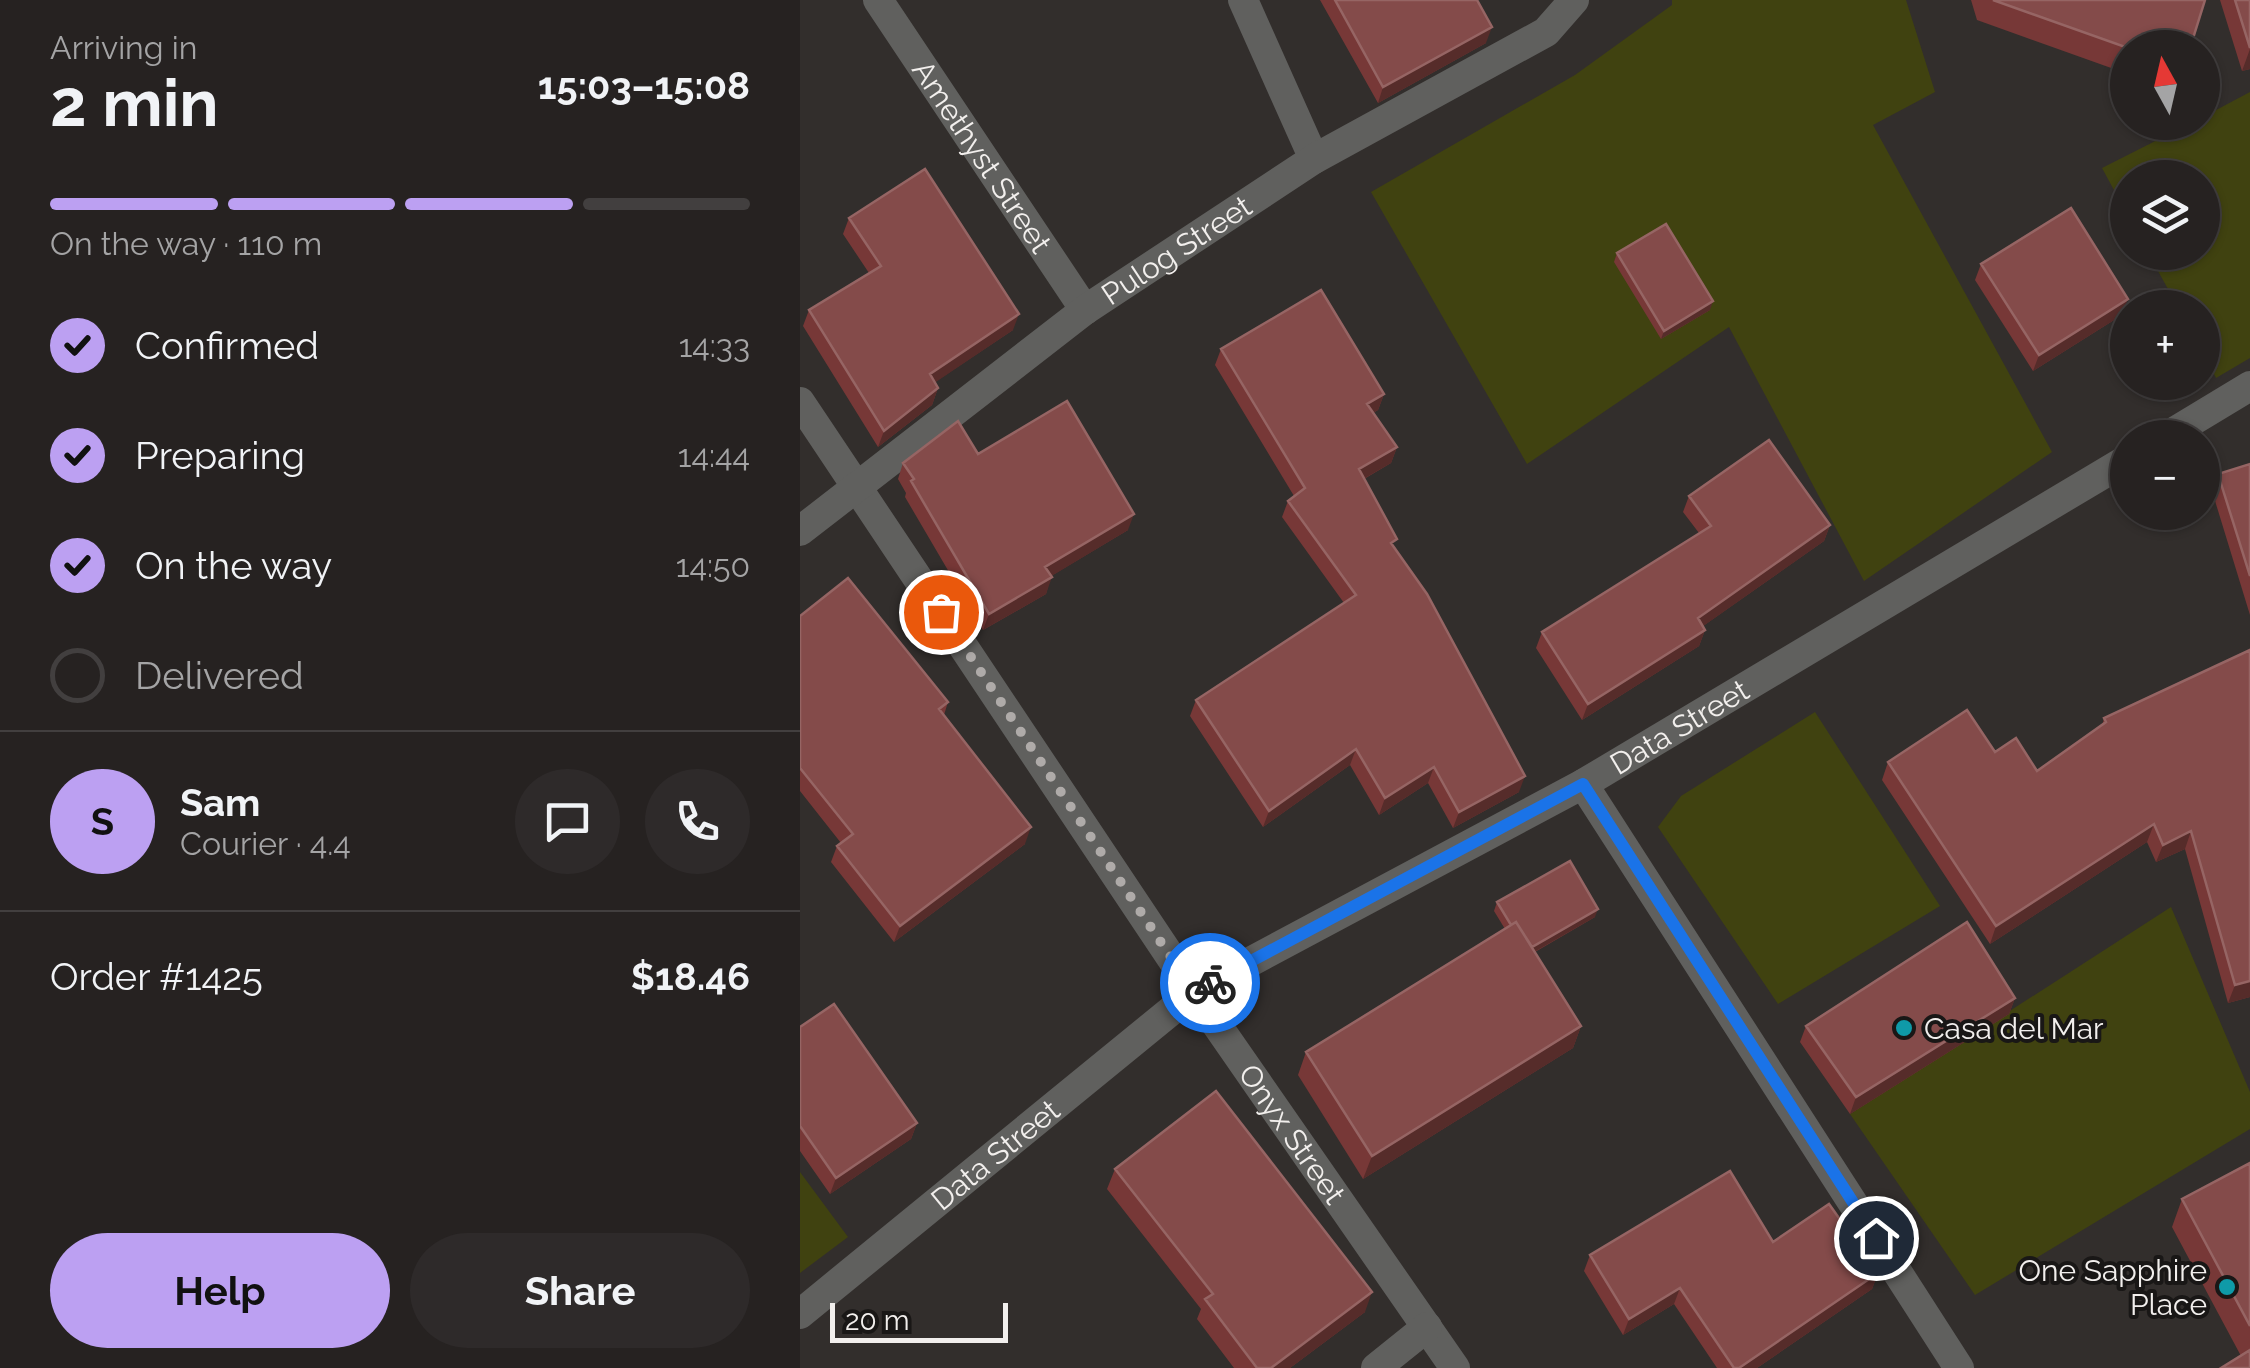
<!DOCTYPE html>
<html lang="en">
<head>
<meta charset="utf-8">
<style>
  body { margin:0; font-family:Raleway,sans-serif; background:#2e2a2a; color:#f1f3f6; height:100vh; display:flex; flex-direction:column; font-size:38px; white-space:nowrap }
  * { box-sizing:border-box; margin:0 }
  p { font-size:32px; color:#a4a4a5 }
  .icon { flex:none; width:55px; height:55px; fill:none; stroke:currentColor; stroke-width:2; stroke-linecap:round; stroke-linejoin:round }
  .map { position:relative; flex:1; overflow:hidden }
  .panel { display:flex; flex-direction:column; background:#262221; width:800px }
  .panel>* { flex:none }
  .needle { width:65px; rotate:352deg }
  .fabs { position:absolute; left:1310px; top:30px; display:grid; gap:20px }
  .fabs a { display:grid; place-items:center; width:110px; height:110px; border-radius:50%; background:#262221; box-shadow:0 2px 8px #0004,0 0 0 2px #423f3f; font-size:50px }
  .scale { position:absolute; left:30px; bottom:25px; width:178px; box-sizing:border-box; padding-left:10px; border:5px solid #f2efed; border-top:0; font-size:28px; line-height:35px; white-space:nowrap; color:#f2efed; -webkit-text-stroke:8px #191716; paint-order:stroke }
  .pin { position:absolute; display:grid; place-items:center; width:85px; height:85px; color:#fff; margin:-42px; border:5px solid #fff; border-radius:50%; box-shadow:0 2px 10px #0007 }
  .courier { position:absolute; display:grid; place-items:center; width:100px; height:100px; margin:-50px; border:8px solid #1a73e8; border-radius:50%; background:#fff; color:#222; box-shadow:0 2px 12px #0007 }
  .head em { font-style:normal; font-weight:700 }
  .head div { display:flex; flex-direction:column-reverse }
  .head { display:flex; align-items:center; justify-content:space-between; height:170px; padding:0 50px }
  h1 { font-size:65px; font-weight:700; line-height:75px }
  .bar { display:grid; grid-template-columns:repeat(4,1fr); gap:15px 10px; align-content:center; height:120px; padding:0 50px }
  .bar i { height:12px; border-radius:8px; background:#423f3f }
  .bar .current { background:#bca0f2 }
  .bar p { grid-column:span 4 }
  .line { display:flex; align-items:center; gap:25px; padding:0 50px; border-top:2px solid #423f3f }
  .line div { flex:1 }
  .round { display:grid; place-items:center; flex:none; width:105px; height:105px; border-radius:52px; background:#2e2a2a }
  ol { padding:0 50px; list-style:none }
  li { display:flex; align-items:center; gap:30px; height:110px }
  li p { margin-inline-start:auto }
  li .icon { padding:10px; border-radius:50%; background:#bca0f2; color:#111; stroke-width:4 }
  li:last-child { color:#a4a4a5 }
  li i { width:55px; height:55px; border:5px solid #423f3f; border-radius:50% }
  .button { display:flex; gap:20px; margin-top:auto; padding:20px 50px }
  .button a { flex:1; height:115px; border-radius:60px; background:#bca0f2; color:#111; font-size:40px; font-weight:700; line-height:115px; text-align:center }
  .button a+a { background:#2e2a2a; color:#f1f3f6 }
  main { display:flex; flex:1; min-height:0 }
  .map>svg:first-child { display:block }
</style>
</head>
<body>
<main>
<section class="panel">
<div class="head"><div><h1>2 min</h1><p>Arriving in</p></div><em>15:03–15:08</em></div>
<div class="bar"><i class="current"></i><i class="current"></i><i class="current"></i><i></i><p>On the way · 110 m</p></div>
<ol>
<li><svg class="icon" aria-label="check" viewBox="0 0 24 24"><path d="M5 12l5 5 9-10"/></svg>Confirmed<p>14:33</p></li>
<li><svg class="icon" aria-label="check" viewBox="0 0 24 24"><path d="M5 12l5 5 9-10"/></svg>Preparing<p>14:44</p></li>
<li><svg class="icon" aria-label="check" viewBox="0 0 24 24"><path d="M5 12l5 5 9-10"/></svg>On the way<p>14:50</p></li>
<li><i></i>Delivered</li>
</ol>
<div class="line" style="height:180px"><b class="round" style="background:#bca0f2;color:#111">S</b><div><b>Sam</b><p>Courier · 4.4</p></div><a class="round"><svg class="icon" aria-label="chat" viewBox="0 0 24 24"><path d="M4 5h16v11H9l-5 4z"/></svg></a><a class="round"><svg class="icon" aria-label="phone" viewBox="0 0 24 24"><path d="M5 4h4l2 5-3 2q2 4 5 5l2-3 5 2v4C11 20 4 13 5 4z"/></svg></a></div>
<div class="line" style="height:130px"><div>Order #1425</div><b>$18.46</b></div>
<div class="button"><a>Help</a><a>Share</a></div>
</section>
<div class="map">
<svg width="1450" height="1368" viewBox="0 0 1450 1368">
  <rect width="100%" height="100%" fill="#322e2c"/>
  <path fill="#404210" d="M872,0H1106L1135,92L1073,125L1252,452L1064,581L929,327L727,464L571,192L775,75L872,5Z
    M1450,92V358L1416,378L1403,352L1402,308L1378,307L1348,253L1402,252V178H1328L1327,214L1302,168L1391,123L1402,122L1403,117Z
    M1015,712L1140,906L978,1004L858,827L881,796Z
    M1371,907L1450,1092V1129L1175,1295L1050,1114Z
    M0,1172L48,1237L0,1273Z"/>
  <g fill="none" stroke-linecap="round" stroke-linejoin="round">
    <g stroke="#60605e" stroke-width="30">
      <path id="s1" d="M78,0L285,310"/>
      <path d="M443,0L514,159"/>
      <path id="s2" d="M0,402L394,992L655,1368"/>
      <path d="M1364,438L1450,386"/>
      <path id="s3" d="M0,531L285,310L514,159L746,32L774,0"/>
      <path d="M783,784L1159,1368"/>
      <path id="s4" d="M0,1314L394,992L783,784L1328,459"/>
      <path d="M576,1368L627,1327"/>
    </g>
  </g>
  <path fill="#773837" d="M520,0H677L686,43L578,103Z
    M1171,0H1405L1328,48V74L1177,20Z
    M1420,0H1450V69L1442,71Z
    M49,218L213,330L135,382L138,388L132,405L78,447L3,326L9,310L69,273L43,234Z
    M817,253L910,310L861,339L814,262Z
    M1181,264L1322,315L1233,371L1175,280Z
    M421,349L584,394L578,410L573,413L597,447L591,463L564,479L594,547L719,792L653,828L628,783L579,815L550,765L463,827L390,716L396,700L544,603L482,517L488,501L494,496L415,365Z
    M178,454L328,530L251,576L246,594L183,630L105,497L106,493L98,479L103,463Z
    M1450,464V615L1412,491L1418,474Z
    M889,496L1030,525L1024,541L903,626L905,630L899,646L782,720L736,648L742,632L899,533L883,512Z
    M0,616L148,702L144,715L225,844L94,942L31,862L37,846L41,843L0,791Z
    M1450,650V997L1428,1003L1385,849L1356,862L1347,842L1190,944L1082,780L1088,762L1237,771L1302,726L1304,718Z
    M697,902L795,917L735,952L781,1026L773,1048L563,1179L498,1075L506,1052L705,929L694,911Z
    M1215,998L1209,1014L1050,1114L1000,1042L1006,1026Z
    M0,1027L117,1123L111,1139L30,1194L0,1151Z
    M1450,1163V1368L1441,1356L1372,1227L1382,1199Z
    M315,1169L565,1312L490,1368H434L397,1319L401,1309L307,1189Z
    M973,1242L1078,1273L1072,1289L957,1368H917L874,1304L823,1335L784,1271L790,1255Z"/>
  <path fill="#562c2a" d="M692,27L686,43L578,103L583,87Z
    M1450,49V69L1442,71Z
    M1328,299L1322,315L1233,371L1239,355Z
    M913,301L910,310L861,339L864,331Z
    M219,314L213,330L124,390L130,374Z
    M138,388L132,405L78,447L84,431Z
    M584,394L578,410L561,420L567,404Z
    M597,447L591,463L553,485L559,469Z
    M334,514L328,530L240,583L245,567Z
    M1030,525L1024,541L892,634L898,618Z
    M252,577L246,594L183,630L189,614Z
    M905,630L899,646L782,720L788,704Z
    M556,749L550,765L463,827L469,811Z
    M634,767L628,783L579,815L585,798Z
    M725,776L719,792L653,828L659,812Z
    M1354,824L1347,842L1190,944L1196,926Z
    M231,827L225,844L94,942L100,926Z
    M1391,831L1385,849L1356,862L1363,845Z
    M798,909L795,917L722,959L725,951Z
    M1450,981V997L1428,1003L1435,985Z
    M1215,998L1209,1014L1050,1114L1056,1097Z
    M781,1026L773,1048L563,1179L572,1156Z
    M117,1123L111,1139L30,1194L36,1178Z
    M1078,1273L1072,1289L957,1368H939Z
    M880,1288L874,1304L823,1335L829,1319Z
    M572,1292L565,1312L490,1368H471Z"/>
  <path fill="#844b4a" stroke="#966564" stroke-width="2.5" d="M535,0H677L692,27L583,87Z
    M1193,0H1405L1390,48H1328Z
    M1435,0H1450V48Z
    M125,169L219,314L130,374L138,388L84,431L9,310L81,266L49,218Z
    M1271,208L1328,299L1239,355L1181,264Z
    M866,224L913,301L864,331L817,253Z
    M521,290L584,394L567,404L597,447L559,469L597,539L591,543L627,594L725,776L659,812L634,767L585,798L556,749L469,811L396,700L556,595L488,501L505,488L421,349Z
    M267,401L334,514L245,567L252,577L189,614L111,481L114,479L103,463L158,421L178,454Z
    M969,440L1030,525L898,618L905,630L788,704L742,632L911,526L889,496Z
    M1450,464V576L1418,474Z
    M48,578L148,702L139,709L231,827L100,926L37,846L53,834L0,768V616Z
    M1450,650V981L1435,985L1391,831L1363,845L1354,824L1196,926L1088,762L1167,710L1195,752L1216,738L1237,771L1306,722L1304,718Z
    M770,861L798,909L732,947L716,922L711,925L697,902Z
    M716,922L781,1026L572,1156L506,1052Z
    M1167,922L1215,998L1056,1097L1006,1026Z
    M34,1004L117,1123L36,1178L0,1126V1027Z
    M416,1091L572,1292L471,1368H457L405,1299L413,1294L315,1169Z
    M1450,1163V1326L1382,1199Z
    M930,1171L973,1242L1029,1204L1078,1273L939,1368H934L880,1288L829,1319L790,1255Z
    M1450,1350V1368H1421Z"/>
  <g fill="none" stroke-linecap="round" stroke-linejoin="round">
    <path stroke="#afaba9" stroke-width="10" stroke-dasharray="0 18" d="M141,612L394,992L410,983"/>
    <path stroke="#1a73e8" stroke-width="12" d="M410,983L783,784L1076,1238"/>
  </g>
  <g fill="#0f9aa8" stroke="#191716" stroke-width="4">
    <circle cx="1104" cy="1028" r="10"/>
    <circle cx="1427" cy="1287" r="10"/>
  </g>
  <g text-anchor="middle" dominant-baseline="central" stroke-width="8" stroke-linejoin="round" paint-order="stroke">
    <g font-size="30" fill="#f2efed" stroke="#191716">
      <text stroke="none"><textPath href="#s1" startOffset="188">Amethyst Street</textPath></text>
      <text stroke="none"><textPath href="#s3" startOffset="470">Pulog Street</textPath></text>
      <text stroke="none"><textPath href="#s4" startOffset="1062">Data Street</textPath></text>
      <text stroke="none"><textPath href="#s2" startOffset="882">Onyx Street</textPath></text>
      <text stroke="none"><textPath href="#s4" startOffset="252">Data Street</textPath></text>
    </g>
    <g font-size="30" fill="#f2efed" stroke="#191716" text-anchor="start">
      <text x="1124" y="1028">Casa del Mar</text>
      <text x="1407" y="1270" text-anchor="end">One Sapphire<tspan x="1407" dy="34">Place</tspan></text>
    </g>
  </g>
</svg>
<div class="fabs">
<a><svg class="needle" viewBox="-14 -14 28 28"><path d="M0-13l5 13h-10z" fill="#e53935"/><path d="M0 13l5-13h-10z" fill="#a4a4a5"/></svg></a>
<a><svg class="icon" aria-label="layers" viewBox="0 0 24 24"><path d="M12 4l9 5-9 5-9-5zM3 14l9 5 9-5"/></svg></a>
<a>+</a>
<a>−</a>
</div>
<div class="scale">20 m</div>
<div class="pin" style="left:141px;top:612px;background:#ea580c"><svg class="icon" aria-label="bag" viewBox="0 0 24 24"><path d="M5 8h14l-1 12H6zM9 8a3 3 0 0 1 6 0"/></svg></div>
<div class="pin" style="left:1076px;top:1238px;background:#1f2937"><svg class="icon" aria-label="home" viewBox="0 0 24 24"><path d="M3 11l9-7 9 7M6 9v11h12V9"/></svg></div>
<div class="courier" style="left:410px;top:983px"><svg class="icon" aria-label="bike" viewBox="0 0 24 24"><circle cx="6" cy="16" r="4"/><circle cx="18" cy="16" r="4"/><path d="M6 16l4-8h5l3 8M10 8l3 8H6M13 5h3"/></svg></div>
</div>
</main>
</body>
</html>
